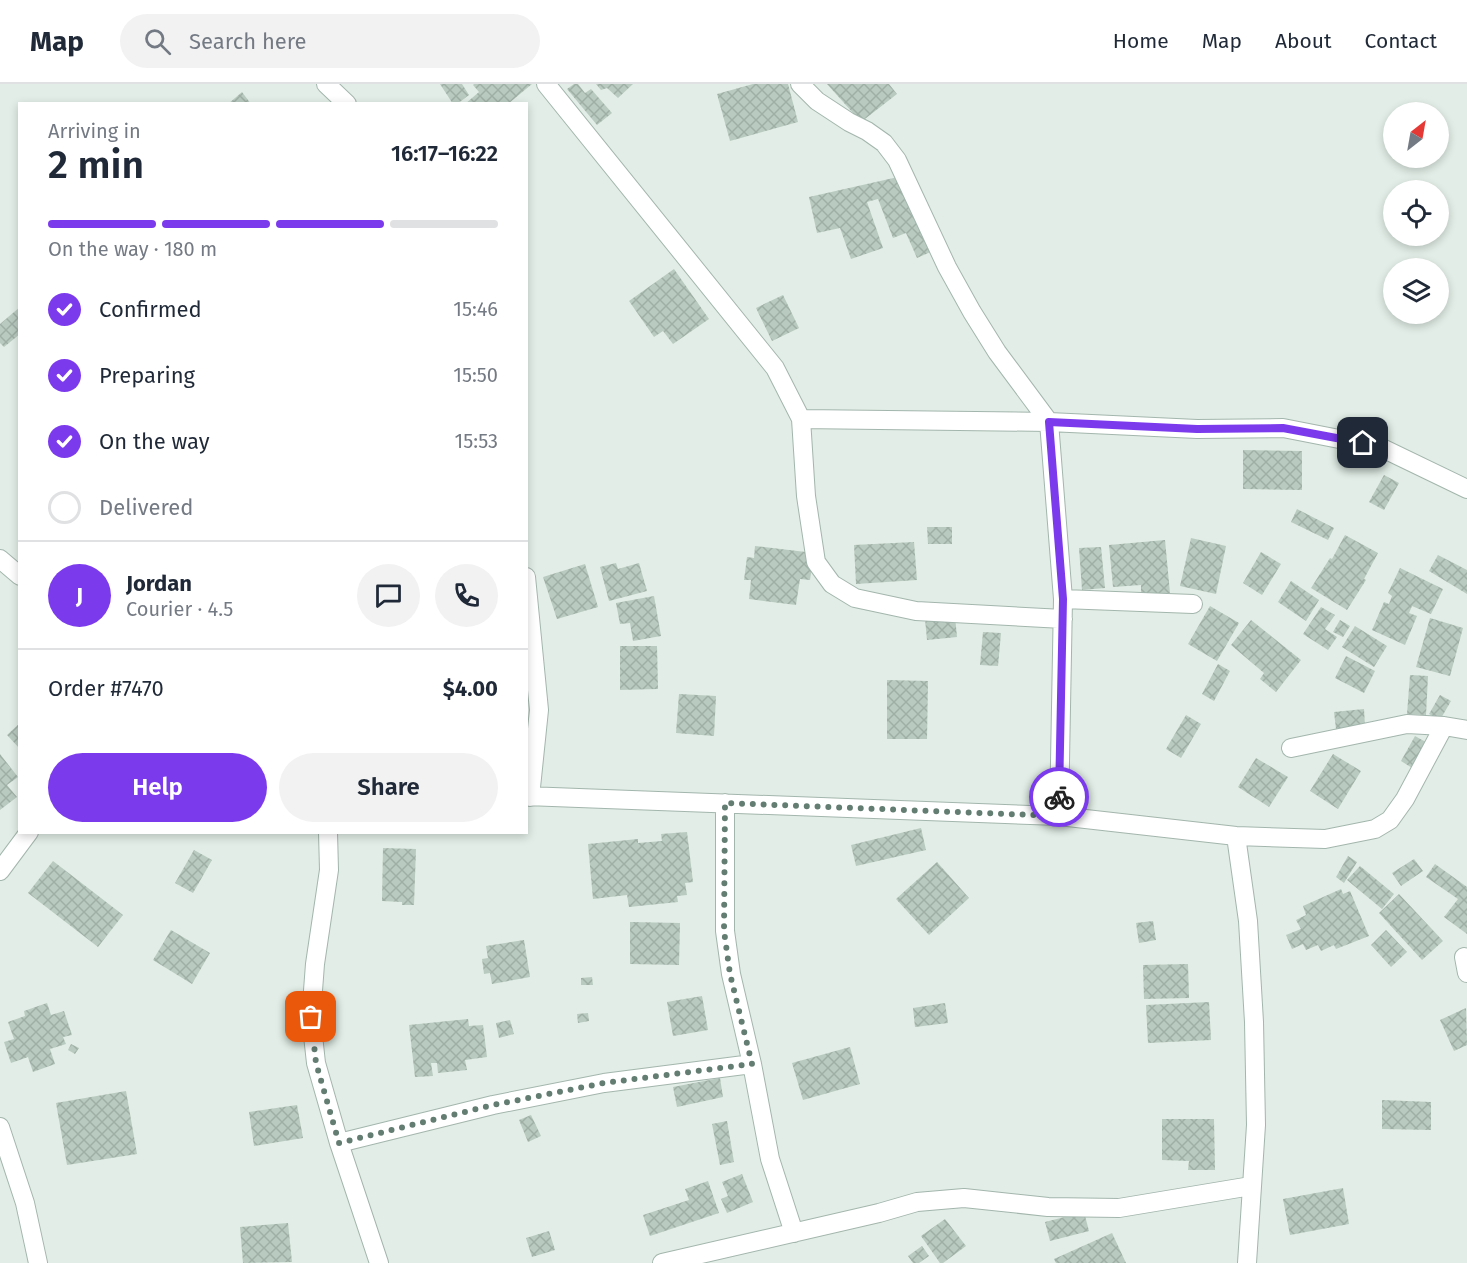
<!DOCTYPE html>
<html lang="en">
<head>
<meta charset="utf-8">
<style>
  body { margin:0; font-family:"Fira Sans",sans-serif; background:#f2f2f3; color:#1f2937; height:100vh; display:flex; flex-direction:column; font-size:22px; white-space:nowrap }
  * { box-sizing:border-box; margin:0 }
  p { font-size:20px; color:#747a83 }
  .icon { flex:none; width:33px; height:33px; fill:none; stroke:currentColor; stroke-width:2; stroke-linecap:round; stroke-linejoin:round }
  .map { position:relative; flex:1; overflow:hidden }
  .details { position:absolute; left:18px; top:18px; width:510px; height:732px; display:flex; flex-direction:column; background:#fff; border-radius:0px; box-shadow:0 3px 9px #0003 }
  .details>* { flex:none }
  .needle { width:39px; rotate:31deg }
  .controls { position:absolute; left:1383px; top:18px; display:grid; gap:12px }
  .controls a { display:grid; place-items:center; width:66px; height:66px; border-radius:50%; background:#fff; box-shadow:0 3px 9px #0003; font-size:30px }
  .pin { position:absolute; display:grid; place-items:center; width:51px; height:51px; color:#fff; margin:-26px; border-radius:12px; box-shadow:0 3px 9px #0006 }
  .courier { position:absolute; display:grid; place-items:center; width:60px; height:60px; margin:-30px; border:4px solid #7c3aed; border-radius:50%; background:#fff; color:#222; box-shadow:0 2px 8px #0007 }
  .summary em { font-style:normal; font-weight:600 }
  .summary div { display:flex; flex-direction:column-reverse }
  .summary { display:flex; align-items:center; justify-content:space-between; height:102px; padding:0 30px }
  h1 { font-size:39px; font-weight:600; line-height:45px }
  .bar { display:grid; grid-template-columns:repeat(4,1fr); gap:9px 6px; align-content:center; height:72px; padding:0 30px }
  .bar i { height:8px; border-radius:4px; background:#e0e1e3 }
  .bar .on { background:#7c3aed }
  .bar p { grid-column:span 4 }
  .line { display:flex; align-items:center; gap:15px; padding:0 30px; border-top:2px solid #e0e1e3 }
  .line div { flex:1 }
  .round { display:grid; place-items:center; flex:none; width:63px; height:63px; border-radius:32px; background:#f2f2f3 }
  ol { padding:0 30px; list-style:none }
  li { display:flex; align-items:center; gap:18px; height:66px }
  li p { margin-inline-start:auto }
  li .icon { padding:6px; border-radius:50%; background:#7c3aed; color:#fff; stroke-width:4 }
  li:last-child { color:#747a83 }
  li i { width:33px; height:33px; border:3px solid #e0e1e3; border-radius:50% }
  .button { display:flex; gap:12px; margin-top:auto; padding:12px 30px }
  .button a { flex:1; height:69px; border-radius:36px; background:#7c3aed; color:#fff; font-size:24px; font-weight:600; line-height:69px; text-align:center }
  .button a+a { background:#f2f2f3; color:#1f2937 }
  header { display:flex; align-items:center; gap:36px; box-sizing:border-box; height:84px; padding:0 30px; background:#fff; border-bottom:2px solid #e0e1e3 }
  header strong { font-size:28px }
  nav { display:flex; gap:33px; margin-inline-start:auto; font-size:21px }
  .search { width:420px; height:54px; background:#f2f2f3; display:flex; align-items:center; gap:15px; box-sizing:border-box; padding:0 21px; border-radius:33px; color:#747a83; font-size:22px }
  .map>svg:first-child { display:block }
</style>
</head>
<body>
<header>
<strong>Map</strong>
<div class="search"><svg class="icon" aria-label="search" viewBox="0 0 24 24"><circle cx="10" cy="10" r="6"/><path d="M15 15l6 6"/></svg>Search here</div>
<nav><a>Home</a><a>Map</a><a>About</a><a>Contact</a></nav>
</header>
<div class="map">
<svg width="1467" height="1179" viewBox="0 0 1467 1179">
  <defs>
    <pattern id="building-cross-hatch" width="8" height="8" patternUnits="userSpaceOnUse" patternTransform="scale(1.5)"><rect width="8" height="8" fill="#b9cbc1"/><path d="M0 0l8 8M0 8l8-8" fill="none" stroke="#9fafa6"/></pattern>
  </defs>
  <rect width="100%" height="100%" fill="#e1ede6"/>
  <path fill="url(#building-cross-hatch)" d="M440,0H462L469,11L457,20H453Z
    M474,0H532L508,20H465L479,8L473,1Z
    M574,0H578L585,9L591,5L612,29L597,41L567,5Z
    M596,0H633L618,14L607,4L601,6Z
    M753,0H788L798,38L730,57L717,10Z
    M827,0H889L897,10L861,38Z
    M242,8L251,20H228Z
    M898,93L935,166L917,174L906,149L893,154L878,115L867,118L883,164L851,175L840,144L817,149L809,113Z
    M674,185L709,235L673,260L663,247L654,253L629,217Z
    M783,211L799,244L772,257L756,224Z
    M20,223V250L4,263L0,259V240Z
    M1243,366L1302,367V406L1243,405Z
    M1384,391L1399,399L1384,426L1369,418Z
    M1297,425L1334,444L1328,456L1291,438Z
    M927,443H952V460H928Z
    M1345,451L1378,469L1364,495L1366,496L1347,526L1311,504L1330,474L1332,475Z
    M1191,454L1226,462L1216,510L1180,502Z
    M1165,456L1170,509L1141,511V501L1113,503L1109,461Z
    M914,458L917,496L856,500L854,461Z
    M755,462L814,469L810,496L800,495L796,521L749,515L751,496H744L747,473L754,474Z
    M1101,463L1105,504L1082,506L1079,464Z
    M1261,468L1281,480L1262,511L1243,499Z
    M1438,471L1467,486V510L1429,487Z
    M616,479L618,485L639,479L647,507L609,517L600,483Z
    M585,480L598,523L557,535L543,493Z
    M1400,484L1443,505L1431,530L1412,522L1409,529L1417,532L1405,561L1372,546L1384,518L1389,520L1392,512L1388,509Z
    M1291,497L1319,516L1306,537L1278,518Z
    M654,512L661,552L633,557L630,539L620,540L616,519Z
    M1210,522L1239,539L1217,577L1188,560Z
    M1321,523L1335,531L1325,545L1337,553L1328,566L1303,550Z
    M955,532L957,553L927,556L925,535Z
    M1430,534L1463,544L1450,592L1416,583Z
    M1251,536L1301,576L1276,608L1260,595L1264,589L1231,561Z
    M1340,536L1350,542L1343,553L1333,548Z
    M1355,542L1387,562L1374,583L1342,563Z
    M983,548L1001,549L998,582L980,581Z
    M620,562H657L658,605L620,606Z
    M1346,572L1375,587L1364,609L1335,594Z
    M1218,580L1230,587L1214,617L1202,610Z
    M1410,591L1428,592L1426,631L1407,630Z
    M887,596L928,597L927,655H887Z
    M679,610L716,612L714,652L676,649Z
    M1440,611L1451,617L1440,636L1429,630Z
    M1364,625L1365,642L1336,645L1334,628Z
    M1186,631L1201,640L1181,674L1166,665Z
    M20,639V665L7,651Z
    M1415,652L1431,661L1417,687L1401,677Z
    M0,670L18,693L7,701L17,713L0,726Z
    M1333,670L1361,687L1338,725L1310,707Z
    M1256,674L1288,693L1269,723L1238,703Z
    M921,744L926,766L856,782L851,761Z
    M687,748L693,798L685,799L687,811L677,812L678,818L629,823L627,811L593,815L588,760L638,755V759L662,757L661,750Z
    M383,764L416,765L414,821H402V818L382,817Z
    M194,766L212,776L193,809L175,799Z
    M1348,772L1357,778L1344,799L1336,793Z
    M1414,775L1423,787L1401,802L1392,789Z
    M53,777L123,831L98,863L28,809Z
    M937,778L969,814L929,851L896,815Z
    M1435,780L1467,803V850L1444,833L1458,815L1426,793Z
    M1360,782L1394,810L1382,825L1347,796Z
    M1341,805L1343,810L1350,807L1369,852L1336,865L1334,861L1321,867L1318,861L1306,866L1303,860L1292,865L1286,851L1301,845L1296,836L1306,831L1303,822Z
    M1399,810L1443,857L1422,876L1379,829Z
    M1153,837L1156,856L1139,859L1136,839Z
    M630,838L680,839L679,881L630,880Z
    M171,846L210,869L192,900L153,876Z
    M1386,846L1407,868L1391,883L1371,861Z
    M524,856L530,893L492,900L490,889L484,890L482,875L488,874L486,862Z
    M1188,880L1189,914L1144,915L1143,881Z
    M592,893L593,901H581V894Z
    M702,912L708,946L673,952L667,918Z
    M1209,918L1211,956L1148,959L1146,921Z
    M47,919L51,931L64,927L72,951L63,953L66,960L50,965L55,980L33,988L28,973L11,979L4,958L14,955L8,938L25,932L24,927Z
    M945,919L948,939L915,943L913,924Z
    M1466,924L1467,961L1454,967L1440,936Z
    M588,929L589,937L578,939L577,930Z
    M468,935L469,942L483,941L487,973L465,976L467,986L438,989L437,979H431L433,992L415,993L409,941Z
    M510,936L514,950L499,954L496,939Z
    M71,960L79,964L75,970L68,966Z
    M850,963L860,1000L803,1016L792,979Z
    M720,994L723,1013L677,1023L673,1003Z
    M126,1007L137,1070L67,1081L56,1019Z
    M1382,1016L1431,1018V1046L1382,1045Z
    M297,1021L303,1054L254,1062L249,1028Z
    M531,1031L541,1052L528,1058L519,1036Z
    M1162,1035H1214L1215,1086H1188L1189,1077L1162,1076Z
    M727,1037L734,1078L720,1081L712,1040Z
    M742,1090L753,1118L727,1129L721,1115L728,1112L722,1098Z
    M708,1097L719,1129L650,1152L643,1131L689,1116L685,1105Z
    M1343,1104L1349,1140L1290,1151L1283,1115Z
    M1084,1128L1089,1147L1050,1157L1045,1138Z
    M945,1135L966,1162L943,1179H940L921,1152Z
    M288,1139L292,1178L243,1179L240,1143Z
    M549,1147L555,1166L532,1173L526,1154Z
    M1112,1149L1126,1179H1056L1054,1175Z
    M922,1162L929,1172L919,1179H913L908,1172Z"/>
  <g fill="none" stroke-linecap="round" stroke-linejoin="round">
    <g stroke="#a3b6ad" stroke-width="20">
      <path id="minor" d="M326,0L347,20
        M546,0L775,284L801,335L806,412L816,478L832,500L855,514L916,527L1063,535
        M800,0L817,17L849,38L867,47L884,59L897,76L947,183L972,228L997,268L1049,338L1063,515L1059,732
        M801,335L1049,338L1197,345L1283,344L1380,363L1467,405
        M0,475L20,492
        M526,493L539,626L530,713
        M1063,515L1193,520
        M1291,664L1407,640L1444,642L1467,646
        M526,712L1059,732L1236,752L1325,755L1375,745L1390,736L1405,715L1444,642
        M725,719V847L731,890L752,980L770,1075L794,1149
        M328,748L329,786L315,880L311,933L316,979L339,1059L379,1179
        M1236,752L1248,837L1254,938L1256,1041L1247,1179
        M0,787L29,748
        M1464,873L1467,889
        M0,1043L25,1119L38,1179
        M339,1059L493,1021L604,999L752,980
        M662,1179L879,1129L917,1118L964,1114L1048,1123L1119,1124L1251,1102"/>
    </g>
    <use href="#minor" stroke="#fff" stroke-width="18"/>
  </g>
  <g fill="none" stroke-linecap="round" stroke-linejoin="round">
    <path stroke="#637d72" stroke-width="6" stroke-dasharray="0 10.8" d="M311,933L316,979L339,1059L493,1021L604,999L752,980L730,890L724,847L725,719L1059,732V713"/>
    <path stroke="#7c3aed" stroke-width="8" d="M1059,713L1063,515L1049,338L1197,345L1283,344L1363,359"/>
  </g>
</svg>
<div class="controls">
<a><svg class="needle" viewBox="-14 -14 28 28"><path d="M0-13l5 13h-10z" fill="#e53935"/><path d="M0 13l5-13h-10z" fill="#747a83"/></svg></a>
<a><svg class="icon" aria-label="locate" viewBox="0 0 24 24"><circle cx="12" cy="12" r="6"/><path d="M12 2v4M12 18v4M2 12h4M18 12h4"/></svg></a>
<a><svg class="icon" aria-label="layers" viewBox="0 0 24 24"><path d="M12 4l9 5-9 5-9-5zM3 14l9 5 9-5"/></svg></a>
</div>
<div class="pin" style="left:311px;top:933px;background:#ea580c"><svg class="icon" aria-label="bag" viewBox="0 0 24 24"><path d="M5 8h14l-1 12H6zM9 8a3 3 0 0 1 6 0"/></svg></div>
<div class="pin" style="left:1363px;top:359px;background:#1f2937"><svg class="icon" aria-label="home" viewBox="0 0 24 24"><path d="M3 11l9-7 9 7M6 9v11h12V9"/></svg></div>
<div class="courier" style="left:1059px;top:713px"><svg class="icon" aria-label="bike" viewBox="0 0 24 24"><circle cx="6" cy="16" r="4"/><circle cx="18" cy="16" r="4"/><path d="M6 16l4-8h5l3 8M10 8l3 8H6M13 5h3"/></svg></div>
<section class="details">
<div class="summary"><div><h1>2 min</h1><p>Arriving in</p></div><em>16:17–16:22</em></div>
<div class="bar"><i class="on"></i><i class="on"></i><i class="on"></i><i></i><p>On the way · 180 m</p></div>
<ol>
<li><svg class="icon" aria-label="check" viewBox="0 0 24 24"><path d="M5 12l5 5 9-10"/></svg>Confirmed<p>15:46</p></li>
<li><svg class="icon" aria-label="check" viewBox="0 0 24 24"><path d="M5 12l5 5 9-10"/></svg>Preparing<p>15:50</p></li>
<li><svg class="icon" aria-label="check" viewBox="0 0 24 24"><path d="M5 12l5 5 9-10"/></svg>On the way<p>15:53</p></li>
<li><i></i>Delivered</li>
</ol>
<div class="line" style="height:108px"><b class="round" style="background:#7c3aed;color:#fff">J</b><div><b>Jordan</b><p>Courier · 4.5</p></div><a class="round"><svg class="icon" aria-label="chat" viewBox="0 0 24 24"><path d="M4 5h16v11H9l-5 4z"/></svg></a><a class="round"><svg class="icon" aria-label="phone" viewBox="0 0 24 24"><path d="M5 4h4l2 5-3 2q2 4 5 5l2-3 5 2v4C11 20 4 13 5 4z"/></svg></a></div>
<div class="line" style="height:78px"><div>Order #7470</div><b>$4.00</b></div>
<div class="button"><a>Help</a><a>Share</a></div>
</section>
</div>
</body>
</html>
